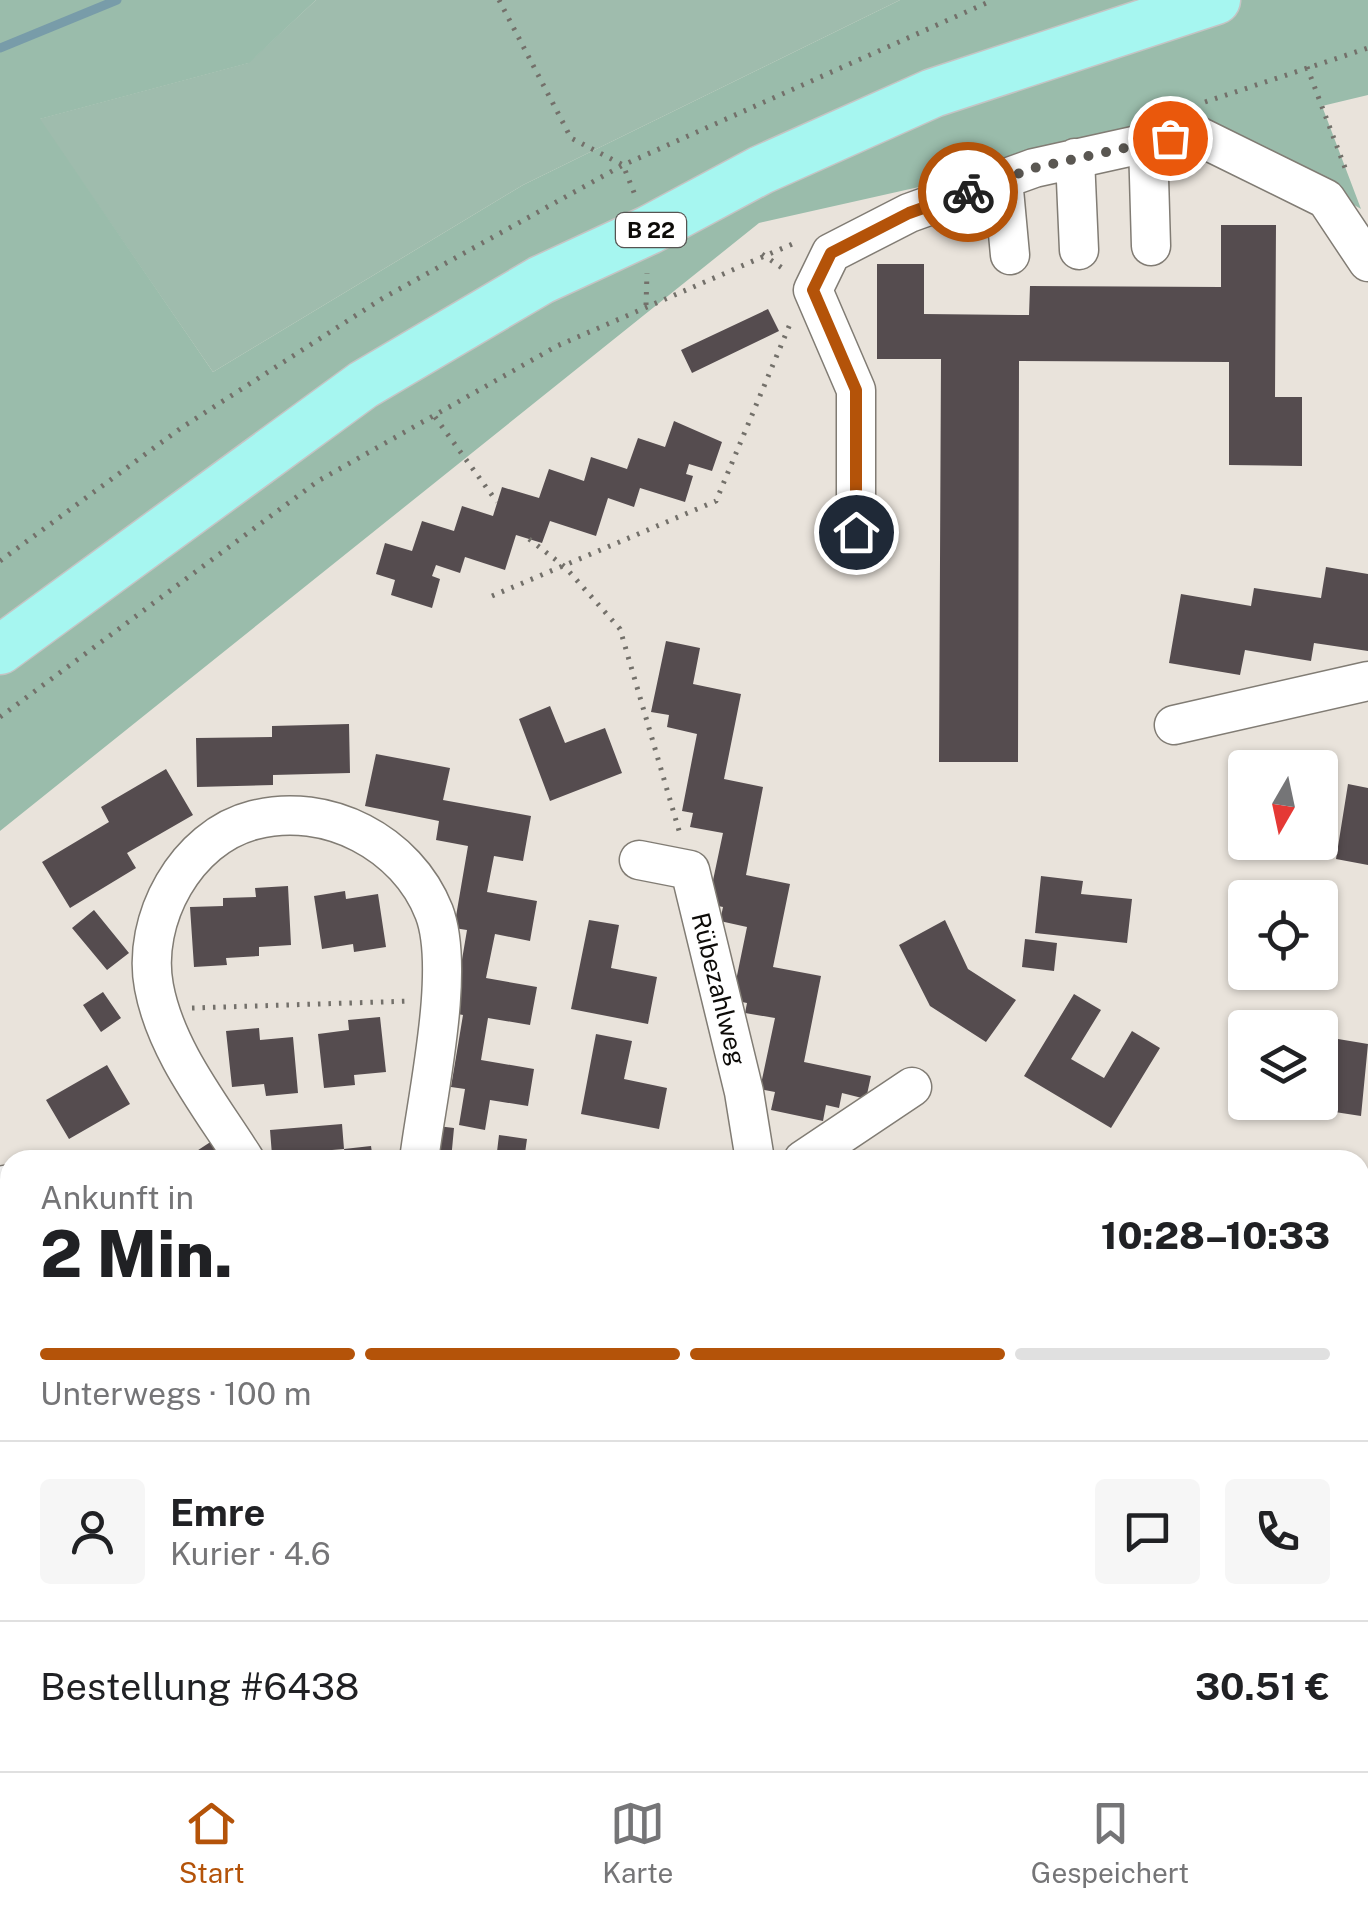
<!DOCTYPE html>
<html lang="de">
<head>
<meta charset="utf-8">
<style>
  body { margin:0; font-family:"Public Sans",sans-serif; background:#f6f6f6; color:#202124; height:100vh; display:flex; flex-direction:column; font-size:38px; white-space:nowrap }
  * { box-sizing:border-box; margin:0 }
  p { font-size:32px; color:#757577 }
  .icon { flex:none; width:55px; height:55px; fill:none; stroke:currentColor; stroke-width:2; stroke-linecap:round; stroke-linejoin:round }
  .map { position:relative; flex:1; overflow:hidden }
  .drawer { position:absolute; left:0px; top:1150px; width:1370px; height:622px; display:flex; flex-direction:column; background:#fff; border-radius:30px 30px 0 0; box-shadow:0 2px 8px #0004 }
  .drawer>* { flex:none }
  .needle { width:65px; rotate:189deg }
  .fabs { position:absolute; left:1228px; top:750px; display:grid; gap:20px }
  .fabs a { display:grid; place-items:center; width:110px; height:110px; border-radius:10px; background:#fff; box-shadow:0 2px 8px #0004; font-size:50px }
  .pin { position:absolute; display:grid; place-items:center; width:85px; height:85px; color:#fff; margin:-42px; border:5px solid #fff; border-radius:50%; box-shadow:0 2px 10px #0007 }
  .courier { position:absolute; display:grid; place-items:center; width:100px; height:100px; margin:-50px; border:8px solid #b45309; border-radius:50%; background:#fff; color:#222; box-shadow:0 2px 12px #0007 }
  .headline em { font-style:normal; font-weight:800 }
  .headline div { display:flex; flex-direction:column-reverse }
  .headline { display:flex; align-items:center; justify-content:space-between; height:170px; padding:0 40px }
  h1 { font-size:65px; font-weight:800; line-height:75px }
  .bar { display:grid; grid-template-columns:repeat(4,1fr); gap:15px 10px; align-content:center; height:120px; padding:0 40px }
  .bar i { height:12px; border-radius:8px; background:#e0e0e0 }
  .bar .on { background:#b45309 }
  .bar p { grid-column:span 4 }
  .line { display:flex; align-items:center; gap:25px; padding:0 40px; border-top:2px solid #e0e0e0 }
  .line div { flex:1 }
  .round { display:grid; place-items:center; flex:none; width:105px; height:105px; border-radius:10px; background:#f6f6f6 }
  .dock { display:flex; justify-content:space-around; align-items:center; height:140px; border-top:2px solid #e0e0e0; background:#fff; font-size:28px; color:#757577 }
  .dock a { display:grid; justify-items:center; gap:5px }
  .dock .on { color:#b45309 }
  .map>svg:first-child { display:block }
</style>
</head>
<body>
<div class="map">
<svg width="1368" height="1771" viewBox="0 0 1368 1771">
  <rect width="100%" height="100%" fill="#e9e3db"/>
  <path fill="#9fbcad" d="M316,0H900L523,185L213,372L39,119L248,63Z
    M156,1763H288L282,1771H160Z"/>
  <path fill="#9abcab" d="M0,0H316L249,63L40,119L213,372L523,185L900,0H1368V95L1322,106L1361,209L1212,121L759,223L0,831Z
    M0,1617L10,1619V1762L156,1763L160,1771H0Z
    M478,1763V1762L868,1763L857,1771H468Z"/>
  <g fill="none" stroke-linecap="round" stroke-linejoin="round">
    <path stroke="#789ca9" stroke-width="9" d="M0,48L117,0"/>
  </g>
  <path fill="#554c4f" d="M1221,225H1276L1275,397H1302V466L1229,465V362L1019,361L1018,762H939L941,359H877V264H924V314L1029,315L1030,286L1221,287Z
    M768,309L779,331L692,373L681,350Z
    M674,421L722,442L712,471L689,464L686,474L693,476L685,502L640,488L634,507L608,498L596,536L550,521L542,543L516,535L505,570L465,557L460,573L436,565L432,576L440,579L432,608L391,595L395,580L376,574L385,543L412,551L422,521L454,531L462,506L493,516L502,487L539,498L549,469L584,481L591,457L627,469L638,438L665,447Z
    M1326,567L1368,574V651L1314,643L1311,661L1245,650L1240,675L1169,663L1181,594L1251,606L1254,588L1321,598Z
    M666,641L700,648L693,684L741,694L724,779L763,787L746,875L790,884L773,967L821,976L804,1062L871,1076L866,1099L842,1093L839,1108L826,1105L823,1121L771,1110L775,1092L760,1089L775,1018L745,1013L747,1003L732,1000L747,927L720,921L723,907L708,904L723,833L690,827L693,813L682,811L697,734L667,727L669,715L651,712Z
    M550,706L565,743L605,728L622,773L550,801L519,719Z
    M349,724L350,773L273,775V785L197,787L196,738L272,737V726Z
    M376,754L450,768L443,800L531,816L523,861L494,856L487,892L537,901L530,941L495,934L486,978L537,987L530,1025L488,1018L481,1060L534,1069L528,1106L490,1100L485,1130L459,1125L465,1089L451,1087L463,1015L453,1013L467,930L454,928L468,846L436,840L439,821L365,806Z
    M166,769L193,815L127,853L136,868L70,908L42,862L109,822L101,807Z
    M1348,784L1368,788V865L1336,859Z
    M1041,876L1083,881L1081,894L1132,899L1127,943L1035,933Z
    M288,886L291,945L259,947V956L226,958L227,965L194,967L190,907L223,906V898L256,897L255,888Z
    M345,891L346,899L378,894L386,947L354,952L353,944L322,949L314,896Z
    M94,910L129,953L107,970L72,928Z
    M589,920L619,925L611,968L657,977L648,1024L571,1009Z
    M945,920L968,969L1016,1000L986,1042L930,1006L899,945Z
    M1025,939L1057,943L1054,971L1022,967Z
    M103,992L121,1018L101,1032L83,1005Z
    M1074,994L1101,1010L1071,1059L1104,1078L1132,1031L1160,1048L1111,1128L1024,1076Z
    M380,1017L386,1072L354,1075L355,1085L324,1088L318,1034L349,1030L348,1020Z
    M259,1028L260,1040L293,1037L298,1093L266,1096L264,1084L232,1087L226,1031Z
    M596,1034L632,1041L624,1079L667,1088L659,1129L581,1114Z
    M1320,1036L1368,1044L1361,1116L1289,1105L1320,1102Z
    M107,1065L130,1104L69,1139L46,1100Z
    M342,1124L344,1149L371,1146L373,1160H346L344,1149L272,1155L270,1130Z
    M429,1125L454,1128L451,1160H425Z
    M499,1135L527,1139L524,1160H496Z
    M215,1139L229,1160H183Z
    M0,1316L10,1318V1351L5,1350L2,1365Z"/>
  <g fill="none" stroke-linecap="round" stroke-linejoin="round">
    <g stroke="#817c74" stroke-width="41">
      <path id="minor" d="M1148,143L1151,246
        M1075,158L1079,250
        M1003,179L1010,255
        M856,532V390L813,290L831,253L909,213L1034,168L1192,133L1326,199L1368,262
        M1174,725L1368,681
        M639,860L690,870L744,1092L755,1160
        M245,1160C211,1106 166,1051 154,987C141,920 186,837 254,820C327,801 407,843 434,912C456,969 427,1096 419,1160
        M803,1160L912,1087
        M0,1186L10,1184
        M0,1440L10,1442
        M1360,1538L1368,1490
        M1360,1687L1368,1689
        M1312,1762L1345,1771
        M427,1771L435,1762"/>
    </g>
    <g stroke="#c5c4c4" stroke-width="51">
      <path id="major" d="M0,650L363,385L541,280L649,230L761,170L933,93L1216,0"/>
    </g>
    <path stroke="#73706a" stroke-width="5" stroke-dasharray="2.5 8" stroke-linecap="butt" d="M499,0L571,138L623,165L635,195
      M1307,67L1347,173
      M1205,102L1368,48
      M762,254L785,270
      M646,305L647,273
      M435,417L497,502
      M529,539L565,567L620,629L680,834
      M0,561L181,428L383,298L623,165L993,0
      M492,596L716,501L790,324
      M0,717L318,481L557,346L797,242
      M192,1008L411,1001
      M0,1540L10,1543
      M353,1771L359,1762"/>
    <use href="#minor" stroke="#fff" stroke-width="38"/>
    <use href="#major" stroke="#a6f6f0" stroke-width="48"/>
  </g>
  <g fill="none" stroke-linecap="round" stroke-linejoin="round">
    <path stroke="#5a5752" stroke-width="10" stroke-dasharray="0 18" d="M968,192L1034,168L1170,138"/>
    <path stroke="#b45309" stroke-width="12" d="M856,532V390L813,290L831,253L909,213L968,192"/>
  </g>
  <g text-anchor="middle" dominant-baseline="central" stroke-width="10" stroke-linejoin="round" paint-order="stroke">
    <rect fill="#fff" stroke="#565452" stroke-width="2.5" x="616" y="213" width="70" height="34" rx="8"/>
    <g font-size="22" font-weight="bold" fill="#0d0b08">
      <text x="651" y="230">B 22</text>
    </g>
    <g font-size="25" fill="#0d0b08" stroke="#fff">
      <text transform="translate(719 989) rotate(76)">Rübezahlweg</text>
    </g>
  </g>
</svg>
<div class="fabs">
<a><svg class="needle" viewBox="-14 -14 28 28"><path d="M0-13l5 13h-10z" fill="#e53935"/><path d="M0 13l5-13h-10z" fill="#757577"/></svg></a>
<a><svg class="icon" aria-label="locate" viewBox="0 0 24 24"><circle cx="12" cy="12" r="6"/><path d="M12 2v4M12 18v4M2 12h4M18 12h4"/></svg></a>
<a><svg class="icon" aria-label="layers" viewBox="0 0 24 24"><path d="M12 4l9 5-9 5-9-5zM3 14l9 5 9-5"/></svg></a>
</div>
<div class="pin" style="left:1170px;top:138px;background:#ea580c"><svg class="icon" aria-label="bag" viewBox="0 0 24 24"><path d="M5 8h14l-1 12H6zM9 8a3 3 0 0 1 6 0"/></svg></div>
<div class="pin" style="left:856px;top:532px;background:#1f2937"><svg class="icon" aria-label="home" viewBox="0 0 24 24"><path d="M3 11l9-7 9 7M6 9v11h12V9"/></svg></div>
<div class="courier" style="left:968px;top:192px"><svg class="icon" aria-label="bike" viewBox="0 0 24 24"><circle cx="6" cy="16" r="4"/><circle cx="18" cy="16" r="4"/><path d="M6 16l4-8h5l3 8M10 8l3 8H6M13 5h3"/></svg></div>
<section class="drawer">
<div class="headline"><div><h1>2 Min.</h1><p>Ankunft in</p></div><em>10:28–10:33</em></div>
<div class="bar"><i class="on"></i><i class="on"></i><i class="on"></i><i></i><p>Unterwegs · 100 m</p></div>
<div class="line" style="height:180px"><a class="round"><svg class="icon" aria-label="person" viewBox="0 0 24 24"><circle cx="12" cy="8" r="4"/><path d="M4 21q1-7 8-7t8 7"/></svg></a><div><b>Emre</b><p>Kurier · 4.6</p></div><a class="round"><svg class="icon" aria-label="chat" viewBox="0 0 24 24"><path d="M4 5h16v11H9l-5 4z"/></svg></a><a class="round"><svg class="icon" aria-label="phone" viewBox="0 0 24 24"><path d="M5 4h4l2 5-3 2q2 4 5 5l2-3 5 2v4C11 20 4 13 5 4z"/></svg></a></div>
<div class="line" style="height:130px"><div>Bestellung #6438</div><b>30.51 €</b></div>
</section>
</div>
<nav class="dock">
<a class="on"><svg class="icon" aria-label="home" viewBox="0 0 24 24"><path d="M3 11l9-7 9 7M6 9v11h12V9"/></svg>Start</a>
<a><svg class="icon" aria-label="map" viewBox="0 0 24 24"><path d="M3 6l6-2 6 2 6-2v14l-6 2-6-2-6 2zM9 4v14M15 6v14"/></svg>Karte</a>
<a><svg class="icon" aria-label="saved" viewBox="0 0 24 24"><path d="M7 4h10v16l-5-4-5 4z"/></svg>Gespeichert</a>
</nav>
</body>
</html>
